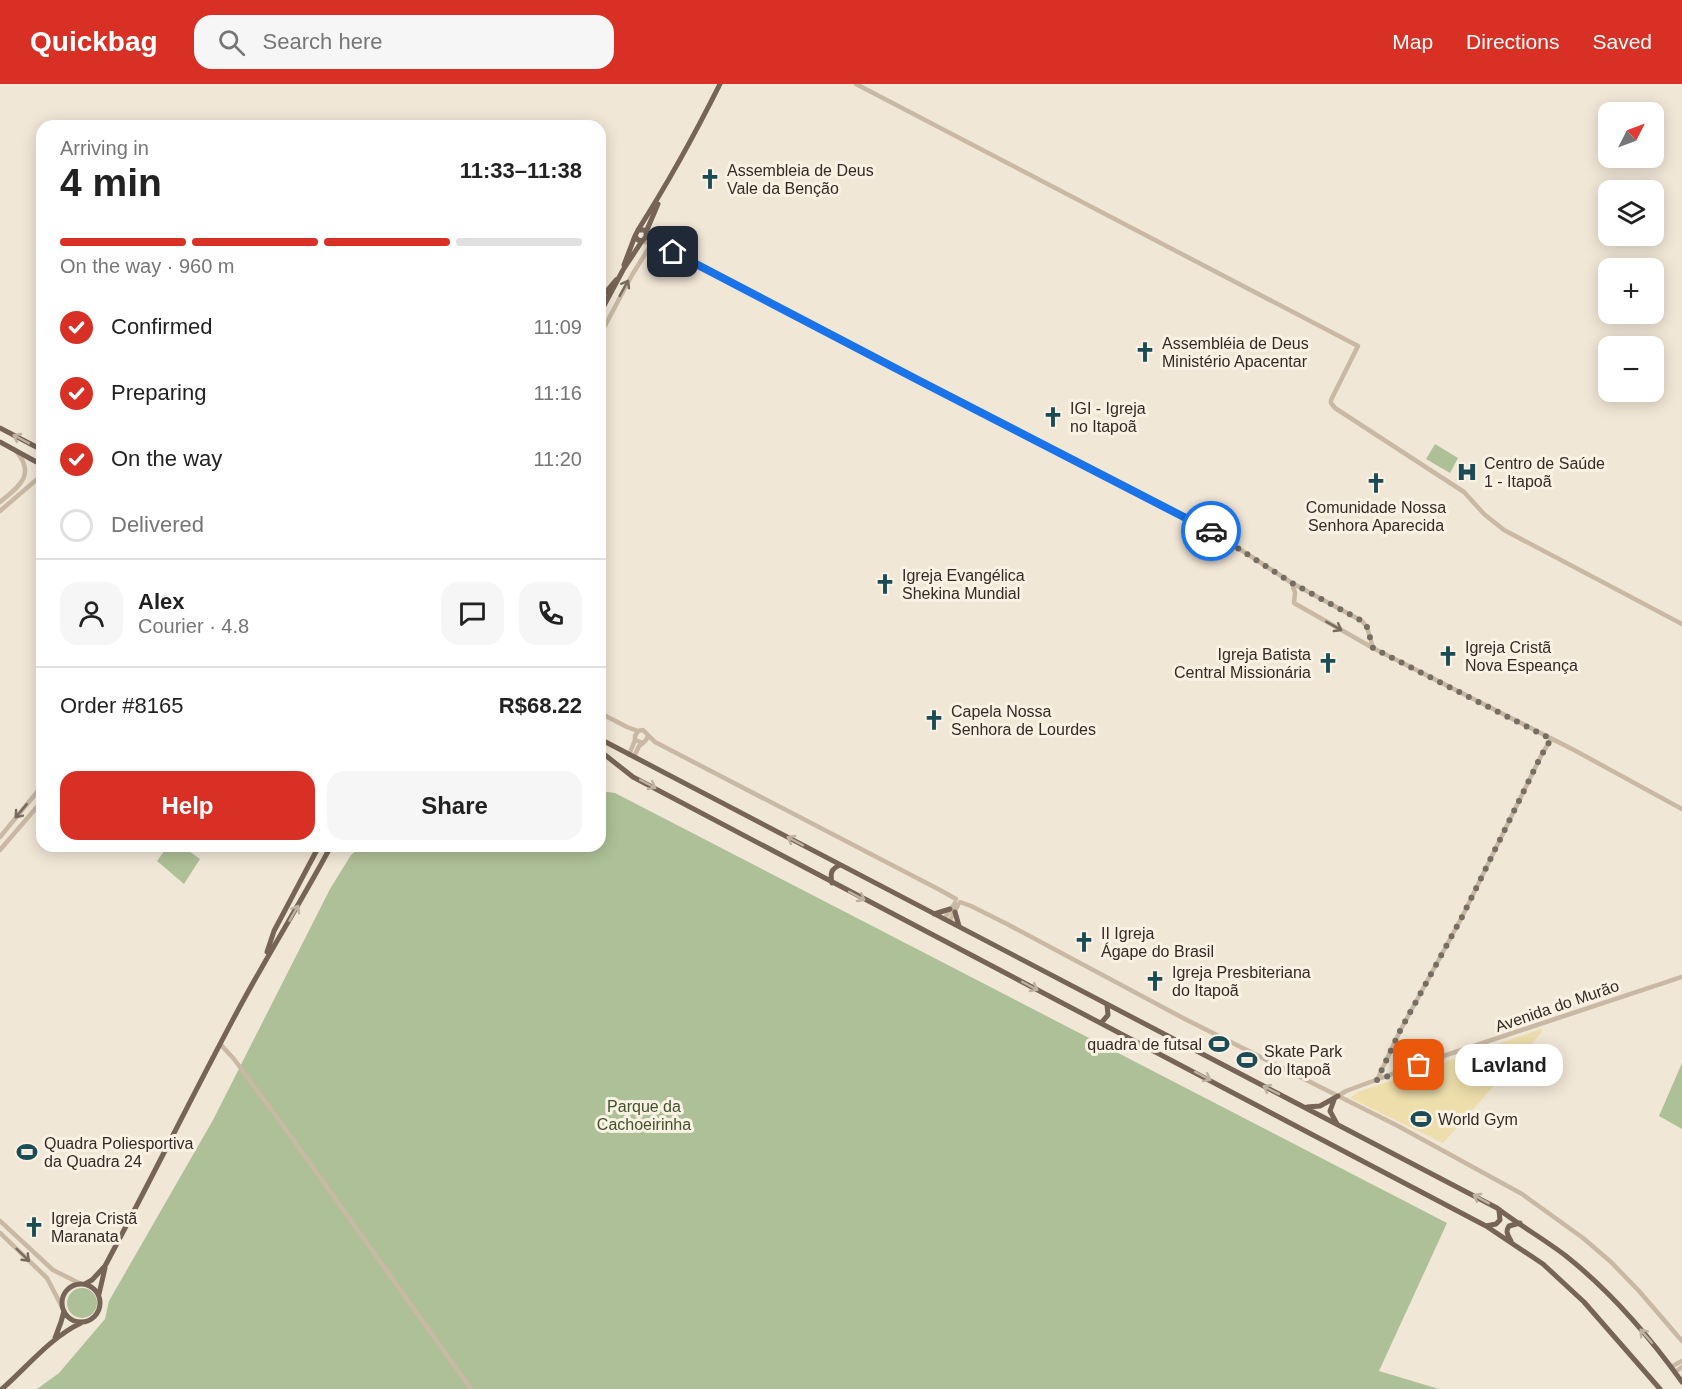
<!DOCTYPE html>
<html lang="en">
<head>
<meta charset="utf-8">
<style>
  body { margin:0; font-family:Arial,sans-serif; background:#f6f6f6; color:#222; height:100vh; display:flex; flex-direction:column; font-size:22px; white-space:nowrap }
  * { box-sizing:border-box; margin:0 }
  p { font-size:20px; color:#767676 }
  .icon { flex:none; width:33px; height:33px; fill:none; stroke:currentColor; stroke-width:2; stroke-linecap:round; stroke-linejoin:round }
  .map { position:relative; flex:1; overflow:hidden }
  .panel { position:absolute; left:36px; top:36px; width:570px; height:732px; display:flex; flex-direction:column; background:#fff; border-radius:18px; box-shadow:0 3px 15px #0003 }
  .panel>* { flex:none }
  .needle { width:39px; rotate:48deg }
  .controls { position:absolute; left:1598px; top:18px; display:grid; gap:12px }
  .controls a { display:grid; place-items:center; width:66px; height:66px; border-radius:12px; background:#fff; box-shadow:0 3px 15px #0003; font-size:30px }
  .pin { position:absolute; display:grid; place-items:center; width:51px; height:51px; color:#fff; margin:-26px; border-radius:12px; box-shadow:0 3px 9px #0006 }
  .courier { position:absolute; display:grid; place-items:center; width:60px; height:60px; margin:-30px; border:4px solid #1a73e8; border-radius:50%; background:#fff; color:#222; box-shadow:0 2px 8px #0007 }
  .bubble { position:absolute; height:42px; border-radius:18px; background:#fff; box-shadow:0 3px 15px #0003; font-size:20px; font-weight:700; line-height:42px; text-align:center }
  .summary em { font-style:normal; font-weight:700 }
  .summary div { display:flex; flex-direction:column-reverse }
  .summary { display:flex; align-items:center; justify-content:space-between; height:102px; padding:0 24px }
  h1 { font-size:39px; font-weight:700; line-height:45px }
  .bar { display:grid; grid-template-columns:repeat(4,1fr); gap:9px 6px; align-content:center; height:72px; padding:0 24px }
  .bar i { height:8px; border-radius:4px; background:#e0e0e0 }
  .bar .selected { background:#d93025 }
  .bar p { grid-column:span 4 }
  .line { display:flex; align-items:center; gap:15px; padding:0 24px; border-top:2px solid #e0e0e0 }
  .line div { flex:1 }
  .round { display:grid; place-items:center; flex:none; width:63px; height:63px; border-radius:18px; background:#f6f6f6 }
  ol { padding:0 24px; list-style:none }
  li { display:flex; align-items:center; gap:18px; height:66px }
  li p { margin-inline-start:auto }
  li .icon { padding:6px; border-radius:50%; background:#d93025; color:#fff; stroke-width:4 }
  li:last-child { color:#767676 }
  li i { width:33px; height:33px; border:3px solid #e0e0e0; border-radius:50% }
  .cta { display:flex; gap:12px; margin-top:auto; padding:12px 24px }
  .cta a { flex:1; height:69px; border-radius:18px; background:#d93025; color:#fff; font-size:24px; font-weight:700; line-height:69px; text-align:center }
  .cta a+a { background:#f6f6f6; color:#222 }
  header { display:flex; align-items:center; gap:36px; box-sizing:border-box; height:84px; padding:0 30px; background:#d93025; color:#fff }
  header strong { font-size:28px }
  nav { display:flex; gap:33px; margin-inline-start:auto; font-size:21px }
  .search { width:420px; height:54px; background:#f6f6f6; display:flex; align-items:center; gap:15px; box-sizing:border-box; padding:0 21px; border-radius:18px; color:#767676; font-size:22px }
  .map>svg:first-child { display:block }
</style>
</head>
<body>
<header>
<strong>Quickbag</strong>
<div class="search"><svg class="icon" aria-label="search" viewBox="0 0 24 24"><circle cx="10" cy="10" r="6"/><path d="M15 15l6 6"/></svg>Search here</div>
<nav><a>Map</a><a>Directions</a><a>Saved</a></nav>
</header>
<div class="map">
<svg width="1682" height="1305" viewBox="0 0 1682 1305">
  <rect width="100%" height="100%" fill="#f1e7d7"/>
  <path fill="#aec097" d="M1435,360L1458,374L1450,389L1426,375Z
    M600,707L615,709L1447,1139L1379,1287L1439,1305H37L59,1289L105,1235L109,1217L213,1036L330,805L351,771L362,762H600Z
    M168,762H182L200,775L184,800L157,777Z
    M1682,979V1045L1659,1032Z
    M67 1219a15 15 0 1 1 30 0a15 15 0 1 1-30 0Z"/>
  <path fill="#eedeac" d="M1541,945L1542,948L1443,1059L1350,1014L1358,1008Z"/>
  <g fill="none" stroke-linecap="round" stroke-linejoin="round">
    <path stroke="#c9b8a3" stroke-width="4.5" d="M856,0L1358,262L1331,316V319L1335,324L1464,408L1484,430L1504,446L1682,540
      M646,148L650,149L668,165L706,185L1221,453L1292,499L1362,537L1367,543L1373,564
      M642,157L666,164
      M600,251L632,191L655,154
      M0,418C18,403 36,392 17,368
      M0,427L42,391
      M1292,499L1295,509L1294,519L1373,564L1574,666L1682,725
      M600,629L627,643L638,647
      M648,652L646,656L643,659L635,656V652L638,647L643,646L655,658L940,806L956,815
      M629,671L635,656
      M634,673L639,662L643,659
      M0,753L42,702
      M0,766L42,717
      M960,818L971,822L1007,840L1183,934L1398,1042L1522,1110L1583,1154L1611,1178L1639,1207L1682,1257
      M944,835L955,819
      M949,838L958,821
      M221,961L234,975L292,1054L471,1305
      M1377,996L1400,947L1462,833L1541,672L1551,655
      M1338,1012L1346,1007L1419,980L1682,893
      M0,1137L53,1186L79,1199
      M0,1149L47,1194L62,1223
      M1671,1283L1682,1277
      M1675,1288L1682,1283"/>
    <path stroke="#766456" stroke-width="5" d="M638,146H644L646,148V153L642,157L638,156L635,152L638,146C668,99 695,50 720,0
      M646,148L658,120
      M624,181L635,152
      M600,215L616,196
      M600,229L623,186L642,157
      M0,344L42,366
      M0,358L42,381
      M600,655L1497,1124C1519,1141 1544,1155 1566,1172C1610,1207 1649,1252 1682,1298
      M600,667L633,693L1486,1142L1543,1180L1584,1218L1660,1305
      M832,799C830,789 831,785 840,781
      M955,828L959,842
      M934,830L950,825
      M267,868L274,847L319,762
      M1101,939L1108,931L1107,921
      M1334,1016L1330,1027L1337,1040
      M1307,1023L1320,1022L1338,1012
      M1486,1142L1496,1140L1500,1136L1499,1127
      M1511,1157C1508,1151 1505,1148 1509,1142L1520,1139
      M62 1219a19 19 0 1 1 38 0a19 19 0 1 1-38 0Z
      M85,1200L92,1196L105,1182C150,1098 192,1012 237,928C267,872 301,818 331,762
      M99,1210L105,1184
      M55,1254L61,1238L64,1227
      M2,1305C27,1283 51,1253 81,1239"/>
  </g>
  <defs><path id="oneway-shaft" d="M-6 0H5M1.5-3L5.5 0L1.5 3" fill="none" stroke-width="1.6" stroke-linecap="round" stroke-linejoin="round" transform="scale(1.5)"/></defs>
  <g stroke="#776a5e">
    <use href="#oneway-shaft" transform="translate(624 204) rotate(-61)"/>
    <use href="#oneway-shaft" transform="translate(1334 542) rotate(29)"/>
    <use href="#oneway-shaft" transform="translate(21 727) rotate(130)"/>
    <use href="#oneway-shaft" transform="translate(23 1171) rotate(44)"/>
  </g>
  <g stroke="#beb2a4">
    <use href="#oneway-shaft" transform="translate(21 355) rotate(-152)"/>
    <use href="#oneway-shaft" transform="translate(648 700) rotate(28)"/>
    <use href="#oneway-shaft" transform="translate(795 757) rotate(-152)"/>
    <use href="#oneway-shaft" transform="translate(857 812) rotate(28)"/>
    <use href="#oneway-shaft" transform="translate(294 829) rotate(-60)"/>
    <use href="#oneway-shaft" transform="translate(1030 902) rotate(28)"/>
    <use href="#oneway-shaft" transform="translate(1203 992) rotate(28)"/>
    <use href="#oneway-shaft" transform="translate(1271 1006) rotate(-153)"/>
    <use href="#oneway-shaft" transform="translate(1481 1115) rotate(-151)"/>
    <use href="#oneway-shaft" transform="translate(1646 1252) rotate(-131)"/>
  </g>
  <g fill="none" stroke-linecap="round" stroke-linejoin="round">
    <path stroke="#766d63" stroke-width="6" stroke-dasharray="0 10.8" d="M1211,447L1292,499L1362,537L1367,543L1373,564L1551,655L1541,672L1462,833L1400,947L1377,996L1419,981"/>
    <path stroke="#1a73e8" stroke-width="8" d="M673,168L918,296L1211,447"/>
  </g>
  <defs>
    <g id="church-bare" transform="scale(1.62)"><path d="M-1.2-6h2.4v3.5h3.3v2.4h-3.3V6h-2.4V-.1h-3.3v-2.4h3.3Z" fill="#1b4b55" stroke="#f9f1e3" stroke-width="2.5" paint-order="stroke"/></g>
    <g id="hospital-bare" transform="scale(1.62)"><path d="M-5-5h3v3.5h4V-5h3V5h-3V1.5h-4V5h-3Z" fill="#1b4b55" stroke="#f9f1e3" stroke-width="2.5" paint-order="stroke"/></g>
    <g id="stadium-bare" transform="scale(1.62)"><path d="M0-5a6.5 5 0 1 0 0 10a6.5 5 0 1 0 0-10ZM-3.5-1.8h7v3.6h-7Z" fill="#1b4b55" stroke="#f9f1e3" stroke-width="2.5" paint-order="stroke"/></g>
  </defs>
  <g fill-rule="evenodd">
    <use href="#church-bare" x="710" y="95"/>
    <use href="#church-bare" x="1145" y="268"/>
    <use href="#church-bare" x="1053" y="333"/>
    <use href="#hospital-bare" x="1467" y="388"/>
    <use href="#church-bare" x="1376" y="399"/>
    <use href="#church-bare" x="885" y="500"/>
    <use href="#church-bare" x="1448" y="572"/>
    <use href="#church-bare" x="1328" y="579"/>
    <use href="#church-bare" x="934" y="636"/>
    <use href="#church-bare" x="1084" y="858"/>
    <use href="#church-bare" x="1155" y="897"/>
    <use href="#stadium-bare" x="1219" y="960"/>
    <use href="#stadium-bare" x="1247" y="976"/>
    <use href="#stadium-bare" x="1421" y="1035"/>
    <use href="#stadium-bare" x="27" y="1068"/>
    <use href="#church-bare" x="34" y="1143"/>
  </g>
  <g text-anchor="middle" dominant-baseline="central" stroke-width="6" stroke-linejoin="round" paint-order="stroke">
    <g font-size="16" fill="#342b25" stroke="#f9f1e3" text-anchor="start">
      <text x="727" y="86">Assembleia de Deus<tspan x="727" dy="18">Vale da Benção</tspan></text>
      <text x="1162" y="259">Assembléia de Deus<tspan x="1162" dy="18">Ministério Apacentar</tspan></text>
      <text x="1070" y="324">IGI - Igreja<tspan x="1070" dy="18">no Itapoã</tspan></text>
      <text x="1484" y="379">Centro de Saúde<tspan x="1484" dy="18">1 - Itapoã</tspan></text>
      <text x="1376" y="423" text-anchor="middle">Comunidade Nossa<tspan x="1376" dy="18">Senhora Aparecida</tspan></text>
      <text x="902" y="491">Igreja Evangélica<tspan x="902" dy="18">Shekina Mundial</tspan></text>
      <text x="1465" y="563">Igreja Cristã<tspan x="1465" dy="18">Nova Espeança</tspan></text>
      <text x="1311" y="570" text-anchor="end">Igreja Batista<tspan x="1311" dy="18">Central Missionária</tspan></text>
      <text x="951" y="627">Capela Nossa<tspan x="951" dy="18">Senhora de Lourdes</tspan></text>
      <text x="1101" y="849">II Igreja<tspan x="1101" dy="18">Ágape do Brasil</tspan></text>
      <text x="1172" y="888">Igreja Presbiteriana<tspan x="1172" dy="18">do Itapoã</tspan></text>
      <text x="1202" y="960" text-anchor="end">quadra de futsal</text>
      <text x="1264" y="967">Skate Park<tspan x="1264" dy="18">do Itapoã</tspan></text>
      <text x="1438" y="1035">World Gym</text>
      <text x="44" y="1059">Quadra Poliesportiva<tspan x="44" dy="18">da Quadra 24</tspan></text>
      <text x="51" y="1134">Igreja Cristã<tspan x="51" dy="18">Maranata</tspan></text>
    </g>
    <g font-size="16" fill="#342b25" stroke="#f9f1e3">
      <text transform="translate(1557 922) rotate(-19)">Avenida do Murão</text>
    </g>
    <g font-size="16" fill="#3f5229" stroke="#f9f1e3">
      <text x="644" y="1022">Parque da<tspan x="644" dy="18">Cachoeirinha</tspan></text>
    </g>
  </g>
</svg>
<div class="controls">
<a><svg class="needle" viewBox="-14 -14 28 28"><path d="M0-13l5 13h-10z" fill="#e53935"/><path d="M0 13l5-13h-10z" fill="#767676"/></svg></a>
<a><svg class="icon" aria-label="layers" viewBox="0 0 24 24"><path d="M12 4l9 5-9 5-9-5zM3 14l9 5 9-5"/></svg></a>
<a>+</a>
<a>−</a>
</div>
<div class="pin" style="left:1419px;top:981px;background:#ea580c"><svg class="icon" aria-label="bag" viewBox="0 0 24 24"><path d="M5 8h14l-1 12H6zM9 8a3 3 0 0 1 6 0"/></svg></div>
<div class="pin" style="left:673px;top:168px;background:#1f2937"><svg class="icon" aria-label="home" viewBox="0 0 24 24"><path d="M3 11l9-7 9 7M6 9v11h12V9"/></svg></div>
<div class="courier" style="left:1211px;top:447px"><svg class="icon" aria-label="car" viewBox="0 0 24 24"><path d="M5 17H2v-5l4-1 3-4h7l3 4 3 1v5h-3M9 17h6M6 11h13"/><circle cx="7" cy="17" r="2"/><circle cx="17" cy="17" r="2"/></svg></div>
<div class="bubble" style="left:1455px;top:960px;width:108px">Lavland</div>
<section class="panel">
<div class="summary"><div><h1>4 min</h1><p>Arriving in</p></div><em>11:33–11:38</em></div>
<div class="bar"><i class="selected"></i><i class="selected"></i><i class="selected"></i><i></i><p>On the way · 960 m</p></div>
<ol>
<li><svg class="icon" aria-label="check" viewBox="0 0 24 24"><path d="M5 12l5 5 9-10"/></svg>Confirmed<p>11:09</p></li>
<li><svg class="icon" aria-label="check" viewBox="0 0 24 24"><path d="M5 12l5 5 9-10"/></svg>Preparing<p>11:16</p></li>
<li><svg class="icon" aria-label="check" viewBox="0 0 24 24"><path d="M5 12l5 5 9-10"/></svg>On the way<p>11:20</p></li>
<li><i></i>Delivered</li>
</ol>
<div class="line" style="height:108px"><a class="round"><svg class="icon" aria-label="person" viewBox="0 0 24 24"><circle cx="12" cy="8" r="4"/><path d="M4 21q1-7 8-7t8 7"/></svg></a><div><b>Alex</b><p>Courier · 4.8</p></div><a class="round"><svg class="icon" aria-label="chat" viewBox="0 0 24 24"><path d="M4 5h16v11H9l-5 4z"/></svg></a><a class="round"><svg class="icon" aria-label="phone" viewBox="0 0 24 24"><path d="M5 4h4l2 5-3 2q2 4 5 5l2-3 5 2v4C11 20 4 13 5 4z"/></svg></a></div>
<div class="line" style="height:78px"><div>Order #8165</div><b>R$68.22</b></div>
<div class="cta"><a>Help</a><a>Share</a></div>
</section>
</div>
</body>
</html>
